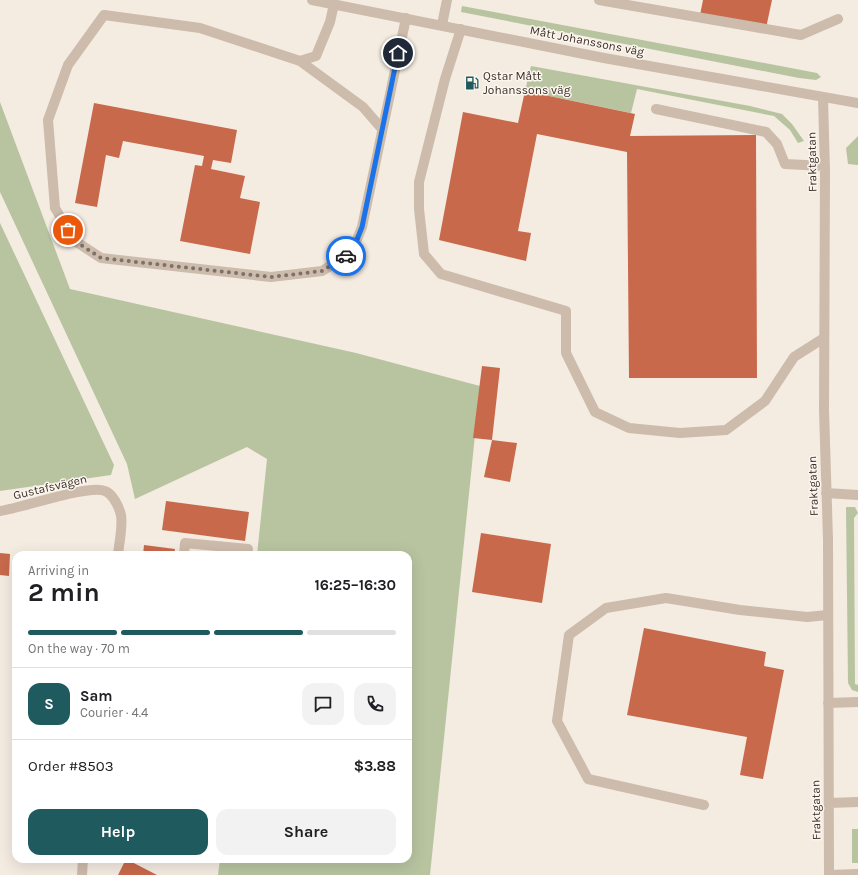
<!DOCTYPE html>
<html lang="en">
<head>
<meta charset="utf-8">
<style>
  body { margin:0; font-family:Karla,sans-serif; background:#f2f2f2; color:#202124; height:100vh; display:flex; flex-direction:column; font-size:15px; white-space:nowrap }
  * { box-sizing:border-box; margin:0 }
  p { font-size:13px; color:#757577 }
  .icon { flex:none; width:22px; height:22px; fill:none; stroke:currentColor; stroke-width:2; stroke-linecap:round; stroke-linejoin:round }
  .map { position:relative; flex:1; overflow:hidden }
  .side { position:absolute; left:12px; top:551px; width:400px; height:312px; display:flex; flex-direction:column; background:#fff; border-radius:12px; box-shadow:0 4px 16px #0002 }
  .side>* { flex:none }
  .pin { position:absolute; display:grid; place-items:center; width:34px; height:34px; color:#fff; margin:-17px; border:2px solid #fff; border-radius:50%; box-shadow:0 1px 4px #0007 }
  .courier { position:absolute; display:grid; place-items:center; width:40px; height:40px; margin:-20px; border:3px solid #1a73e8; border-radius:50%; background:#fff; color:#222; box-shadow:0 1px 5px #0007 }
  .summary em { font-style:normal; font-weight:700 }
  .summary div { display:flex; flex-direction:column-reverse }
  .summary { display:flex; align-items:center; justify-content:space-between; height:68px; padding:0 16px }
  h1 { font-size:26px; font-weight:700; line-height:30px }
  .bar { display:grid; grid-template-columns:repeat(4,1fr); gap:6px 4px; align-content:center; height:48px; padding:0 16px }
  .bar i { height:5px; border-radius:3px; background:#e0e0e0 }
  .bar .active { background:#1f5a5e }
  .bar p { grid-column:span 4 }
  .line { display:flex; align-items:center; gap:10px; padding:0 16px; border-top:1px solid #e0e0e0 }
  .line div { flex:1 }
  .round { display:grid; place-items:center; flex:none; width:42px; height:42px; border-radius:12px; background:#f2f2f2 }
  .action { display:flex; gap:8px; margin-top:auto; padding:8px 16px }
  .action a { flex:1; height:46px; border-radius:12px; background:#1f5a5e; color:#fff; font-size:16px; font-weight:700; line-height:46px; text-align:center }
  .action a+a { background:#f2f2f2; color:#202124 }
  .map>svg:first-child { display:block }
</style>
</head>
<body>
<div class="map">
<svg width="858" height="875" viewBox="0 0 858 875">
  <rect width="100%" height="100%" fill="#f4ebe1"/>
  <path fill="#b8c4a0" d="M462,6L817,73L821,77L816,80L799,78L461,12Z
    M531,66L750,106L782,114L792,124L804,141L798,143L790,130L774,116L637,89L631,113L525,91Z
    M0,102L70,289L356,353L480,386L430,875H218L220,859H408V555H257L267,459L247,447L135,499L127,464L0,192Z
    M858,136V165L848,164L846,148Z
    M0,223L114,465L111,475L0,491Z
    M846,507H855L858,513L854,518L855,684L858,685V692L852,690L848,683Z
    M852,829H858V863H852Z"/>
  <path fill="#c8694b" d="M703,0H772L766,28L700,15Z
    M525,91L635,114L630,136L756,135L757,378H629L627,152L537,134L518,231L531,233L526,261L439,240L463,112L518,123Z
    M94,103L237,130L231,163L213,160L211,169L245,176L240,198L260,202L250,254L180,241L195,165L202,166L204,156L123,141L119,158L106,155L97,207L75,203Z
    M482,366L500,368L492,440L473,438Z
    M492,440L517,443L510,482L484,477Z
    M166,501L249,512L245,541L162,530Z
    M481,533L551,544L542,603L472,592Z
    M144,545L175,549L174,555H143Z
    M0,553L10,554L9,576L0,575Z
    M644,628L766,652L764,666L784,670L763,779L740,775L747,737L627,715Z
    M31,859H56L55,863L31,861Z
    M126,859L157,875H118Z"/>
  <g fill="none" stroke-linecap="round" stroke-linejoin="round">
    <path stroke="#cdbbac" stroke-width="10" d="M312,0L604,58L858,103
      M599,0L801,35L838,19
      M334,4L330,22L316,56L300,61L200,28L104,15L68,65L48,120L55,208L75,241L101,258L271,277L322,271L352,252L362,227L406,18
      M442,25L447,0
      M461,29L445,79L419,182V209L424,254L441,274L566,311V353L595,412L629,428L680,433L726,430L765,401L794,357L824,338
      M300,61L363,107L382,129
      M823,97L825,173L824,410L828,540L829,875
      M656,109L766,132L777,144L785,164L825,166
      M826,493L858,495
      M0,511C22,508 89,484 105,491C113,494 119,507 121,515C123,528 119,542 118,555
      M184,555L185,543L248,549
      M828,703L858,702
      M829,803L858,802
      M704,805L588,779L557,721L569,635L606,608L666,598L740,610L807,617L828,615
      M82,875L83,859
      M829,875L858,874"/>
  </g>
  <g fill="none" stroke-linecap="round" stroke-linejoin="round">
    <path stroke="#7c716b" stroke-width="4" stroke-dasharray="0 7.2" d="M68,230L75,241L101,258L271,277L322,271L346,256"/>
    <path stroke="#1a73e8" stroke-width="5" d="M346,256L352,252L362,227L398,53"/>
  </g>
  <defs>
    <g id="fuel-bare" transform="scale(1.08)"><path d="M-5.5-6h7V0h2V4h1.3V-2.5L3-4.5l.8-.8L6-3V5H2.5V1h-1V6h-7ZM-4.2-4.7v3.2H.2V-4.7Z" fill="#1f5a5e" stroke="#fbf5ee" stroke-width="2.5" paint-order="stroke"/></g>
  </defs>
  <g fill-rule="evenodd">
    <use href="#fuel-bare" x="472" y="83"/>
  </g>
  <g text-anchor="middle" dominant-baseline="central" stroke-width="3" stroke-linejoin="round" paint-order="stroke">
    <g font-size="12" fill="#3b302b" stroke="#fbf5ee">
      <text transform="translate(587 41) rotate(11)">Mått Johanssons väg</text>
      <text transform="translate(812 162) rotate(-91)">Fraktgatan</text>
      <text transform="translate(813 486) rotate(-92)">Fraktgatan</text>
      <text transform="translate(50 487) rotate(-13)">Gustafsvägen</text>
      <text transform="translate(816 810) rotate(-91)">Fraktgatan</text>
    </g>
    <g font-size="12" fill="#3b302b" stroke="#fbf5ee" text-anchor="start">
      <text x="483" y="76">Qstar Mått<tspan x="483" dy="14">Johanssons väg</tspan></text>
    </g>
  </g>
</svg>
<div class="pin" style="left:68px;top:230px;background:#ea580c"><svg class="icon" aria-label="bag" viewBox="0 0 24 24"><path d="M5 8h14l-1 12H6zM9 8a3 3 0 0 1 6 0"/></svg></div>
<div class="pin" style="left:398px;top:53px;background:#1f2937"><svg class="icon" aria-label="home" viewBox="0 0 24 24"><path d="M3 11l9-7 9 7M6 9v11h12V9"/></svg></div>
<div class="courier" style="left:346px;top:256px"><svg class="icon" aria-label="car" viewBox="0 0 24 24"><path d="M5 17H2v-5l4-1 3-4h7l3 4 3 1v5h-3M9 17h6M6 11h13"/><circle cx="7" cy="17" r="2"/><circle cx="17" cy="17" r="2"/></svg></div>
<section class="side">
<div class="summary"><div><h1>2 min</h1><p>Arriving in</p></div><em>16:25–16:30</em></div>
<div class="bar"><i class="active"></i><i class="active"></i><i class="active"></i><i></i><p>On the way · 70 m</p></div>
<div class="line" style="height:72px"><b class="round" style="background:#1f5a5e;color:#fff">S</b><div><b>Sam</b><p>Courier · 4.4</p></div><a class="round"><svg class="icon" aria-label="chat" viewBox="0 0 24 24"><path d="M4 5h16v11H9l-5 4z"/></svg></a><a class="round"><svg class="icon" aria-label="phone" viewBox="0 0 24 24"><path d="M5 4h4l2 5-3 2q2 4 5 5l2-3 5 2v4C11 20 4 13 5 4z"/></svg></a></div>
<div class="line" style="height:52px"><div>Order #8503</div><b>$3.88</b></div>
<div class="action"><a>Help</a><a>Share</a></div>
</section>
</div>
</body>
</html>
